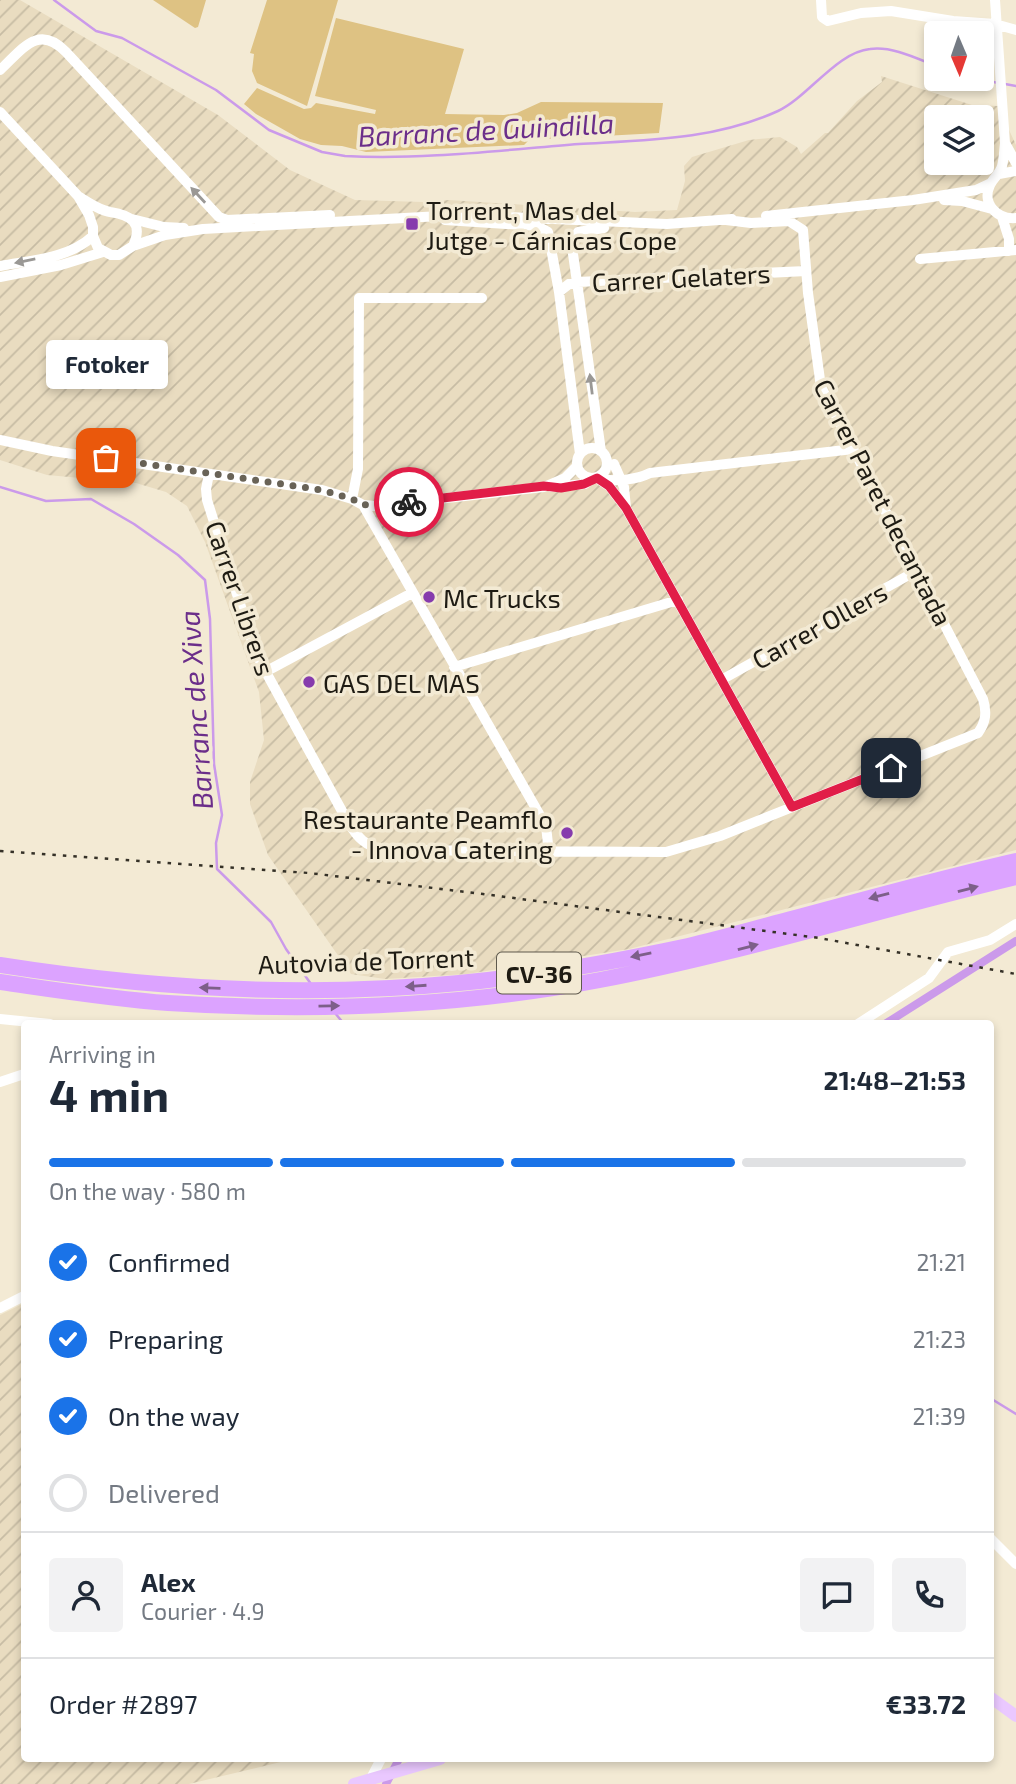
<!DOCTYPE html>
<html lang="en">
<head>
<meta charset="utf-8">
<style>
  body { margin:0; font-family:"Exo 2",sans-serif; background:#f2f2f3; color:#1f2937; height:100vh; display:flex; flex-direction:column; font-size:26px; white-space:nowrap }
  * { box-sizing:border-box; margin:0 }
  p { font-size:23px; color:#747a83 }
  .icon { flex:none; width:38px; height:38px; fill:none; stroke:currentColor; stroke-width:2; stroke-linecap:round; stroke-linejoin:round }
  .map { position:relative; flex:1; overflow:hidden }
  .drawer { position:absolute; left:21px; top:1020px; width:973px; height:742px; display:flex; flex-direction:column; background:#fff; border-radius:7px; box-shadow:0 4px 10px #0003 }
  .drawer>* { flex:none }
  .needle { width:46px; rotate:178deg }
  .tools { position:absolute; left:924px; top:21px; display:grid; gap:14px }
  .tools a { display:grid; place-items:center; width:70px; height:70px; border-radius:7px; background:#fff; box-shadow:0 4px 10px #0003; font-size:35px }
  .pin { position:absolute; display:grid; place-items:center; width:60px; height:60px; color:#fff; margin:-30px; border-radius:14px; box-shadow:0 4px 10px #0006 }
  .courier { position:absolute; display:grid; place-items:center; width:70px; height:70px; margin:-35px; border:5px solid #e11d48; border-radius:50%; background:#fff; color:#222; box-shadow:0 2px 9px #0007 }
  .bubble { position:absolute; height:49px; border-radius:7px; background:#fff; box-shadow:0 4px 10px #0003; font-size:23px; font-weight:700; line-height:49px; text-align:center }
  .summary em { font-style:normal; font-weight:700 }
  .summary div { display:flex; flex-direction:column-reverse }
  .summary { display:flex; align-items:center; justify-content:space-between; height:119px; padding:0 28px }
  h1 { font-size:46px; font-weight:700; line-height:52px }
  .bar { display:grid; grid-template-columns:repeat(4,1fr); gap:10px 7px; align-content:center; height:84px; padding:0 28px }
  .bar i { height:9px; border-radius:5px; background:#e0e1e3 }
  .bar .on { background:#1a73e8 }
  .bar p { grid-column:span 4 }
  .line { display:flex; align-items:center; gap:18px; padding:0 28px; border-top:2px solid #e0e1e3 }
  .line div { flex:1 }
  .round { display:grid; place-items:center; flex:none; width:74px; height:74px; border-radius:7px; background:#f2f2f3 }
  ol { padding:0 28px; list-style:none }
  li { display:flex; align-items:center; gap:21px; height:77px }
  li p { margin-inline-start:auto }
  li .icon { padding:7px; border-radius:50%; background:#1a73e8; color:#fff; stroke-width:4 }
  li:last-child { color:#747a83 }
  li i { width:38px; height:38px; border:4px solid #e0e1e3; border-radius:50% }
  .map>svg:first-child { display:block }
</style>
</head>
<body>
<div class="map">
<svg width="1016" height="1784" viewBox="0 0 1016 1784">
  <defs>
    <pattern id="industrial-furrows" width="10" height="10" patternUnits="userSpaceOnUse" patternTransform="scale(1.75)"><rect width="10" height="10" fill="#e9dcc0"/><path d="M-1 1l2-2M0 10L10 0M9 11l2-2" fill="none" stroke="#c7bca4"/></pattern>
  </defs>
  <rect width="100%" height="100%" fill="#f3ead4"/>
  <path fill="url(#industrial-furrows)" fill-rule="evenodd" d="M0,0H20L218,115L290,170L355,200L423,202L449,200L635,212L677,210L685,181L684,166L692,157L749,140L780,137L797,147L801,154L825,133H828L857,101L882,82L881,76L972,105L998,106L1016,145V850L629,949L467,974L385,979L351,974L268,855L250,804V782L264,740L259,692L205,542L187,506L166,492L136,483L47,475L0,460ZM936,117H982V163H936Z
    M24,1303V1759H293L189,1784H0V1315Z"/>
  <path fill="#dec283" d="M153,0H206L198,27L195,28Z
    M267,0H338L307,106L257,83L252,71L254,54L250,53Z
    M336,18L464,49L445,114L504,115L517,113L541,102L663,103L659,133L529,140L524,145L366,152L342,146L321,145L300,139L256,114L244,104L257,88L304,109L311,108L316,103L375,114L376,110L315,96Z"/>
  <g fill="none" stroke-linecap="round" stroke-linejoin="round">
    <path stroke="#cb9aea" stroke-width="2.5" d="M54,0L96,31L122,38L216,90L269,130L322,152L345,156C423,160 502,150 579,144C648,140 714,140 778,111C808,97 837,52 870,49C892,46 916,58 936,66
      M977,79L999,83
      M1005,84L1016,86
      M0,487L46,501L91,499L134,524L178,555L205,580L210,619L214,764L222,815L216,843L217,869L271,922L286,949L311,984
      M335,1013L344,1024
      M990,1398L1016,1414"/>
    <path stroke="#cb9aea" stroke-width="8" d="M885,1024L1016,941
      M386,1784L399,1759"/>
    <path stroke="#fff" stroke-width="10" d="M821,0L822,17L828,21L861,13L891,11L953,21L995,24L1016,30
      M995,0L1005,143
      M0,70C22,50 38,23 66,52L219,217L227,220L330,215
      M0,112L78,196L89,215L93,227V236L98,248L111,255H119L133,246C144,222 130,215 110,212C99,210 87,202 78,196
      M1016,163L1005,143C1004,151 1004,159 1002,166C1000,174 993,178 990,185C981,204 998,220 1016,218
      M999,174L1016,171
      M944,200L962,201L992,209
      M766,216L913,200L976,190L991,183
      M1002,217L1009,239V251
      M132,219L164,227L184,228
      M445,220L537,226L548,232L559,292L580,454
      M133,246L165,235L203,229L459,215L667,224L732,219
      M920,259L1016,250
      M0,266C32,260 68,259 93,236
      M0,277L61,265L103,252
      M559,292L569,284L578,282L806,271
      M0,440L52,451L322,490L352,499L363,505L546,826L549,853
      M577 463a15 15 0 1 1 30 0a15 15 0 1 1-30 0Z
      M601,451L572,247L574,239L578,232L604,228
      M614,464L624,487L626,508
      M209,474L206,489L207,500L256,654L348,822C358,838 365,846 384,850L666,852L720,836L978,733C986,722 987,712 983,699L821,387L808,293L803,230L789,221L751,223L726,220
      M597,478L609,486L626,508L792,807
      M602,478C614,483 638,479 650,473L853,449
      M551,487L585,484L593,478
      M352,499L358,469L359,298H482
      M363,505L376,506L544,487L565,478L577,466
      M454,667L678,600
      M265,672L412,593
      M723,679L916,571
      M0,1019L50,1024
      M858,1024L929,978L948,952L990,940L1016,924
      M0,1082L24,1074
      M0,1308L24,1296
      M990,1538L1016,1564
      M368,1784L381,1759"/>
    <path stroke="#eac8ff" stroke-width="12" d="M990,1697L1016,1716
      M354,1784L440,1759"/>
    <path stroke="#dca3ff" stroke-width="16" d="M0,965C152,989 305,998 459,983C536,976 613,962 688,946C719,939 750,930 780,922C859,901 937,879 1016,861
      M0,982C56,990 112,999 168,1003C311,1012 459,1007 600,980C741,953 877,910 1016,877"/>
    <path stroke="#353127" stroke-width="2.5" stroke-dasharray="3.5 7" stroke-linecap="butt" d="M0,851L309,873L483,894L819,938L1016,974"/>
  </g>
  <defs><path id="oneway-solid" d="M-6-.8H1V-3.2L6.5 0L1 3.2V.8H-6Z" transform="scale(1.75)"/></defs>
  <g fill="#9a9895">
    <use href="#oneway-solid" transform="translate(198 195) rotate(-133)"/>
    <use href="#oneway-solid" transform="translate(25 261) rotate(169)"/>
    <use href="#oneway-solid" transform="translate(591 384) rotate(-97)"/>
  </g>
  <g fill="#7d5f89">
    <use href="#oneway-solid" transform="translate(968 889) rotate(-15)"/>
    <use href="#oneway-solid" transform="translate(879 896) rotate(165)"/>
    <use href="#oneway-solid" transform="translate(748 947) rotate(-15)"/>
    <use href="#oneway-solid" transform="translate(641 955) rotate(169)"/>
    <use href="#oneway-solid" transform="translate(416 986) rotate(176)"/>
    <use href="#oneway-solid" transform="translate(210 988) rotate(-178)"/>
    <use href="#oneway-solid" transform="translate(329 1006) rotate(-1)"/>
  </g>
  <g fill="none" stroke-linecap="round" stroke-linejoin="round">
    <path stroke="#696357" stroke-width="7" stroke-dasharray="0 12.6" d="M106,458L322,490L352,499L363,505L409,502"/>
    <path stroke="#e11d48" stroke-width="9" d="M409,502L544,486L561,488L584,484L597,478L609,486L626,508L792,807L891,768"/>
  </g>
  <g fill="#863bad" stroke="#f3ead4" stroke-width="2.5">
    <rect x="405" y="217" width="14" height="14" rx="3.5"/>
    <circle cx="429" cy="597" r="7"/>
    <circle cx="309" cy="682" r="7"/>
    <circle cx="567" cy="833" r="7"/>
  </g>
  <g text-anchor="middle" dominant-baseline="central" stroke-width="7" stroke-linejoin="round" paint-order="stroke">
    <rect fill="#f3ead4" stroke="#5e594d" stroke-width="2" x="497" y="952.5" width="84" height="41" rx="5"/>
    <g font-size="24" font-weight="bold" fill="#1e1b13">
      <text x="539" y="973">CV-36</text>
    </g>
    <g font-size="26" fill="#1e1b13" stroke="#f3ead4" text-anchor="start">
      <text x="426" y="209">Torrent, Mas del<tspan x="426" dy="30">Jutge - Cárnicas Cope</tspan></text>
      <text x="443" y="597">Mc Trucks</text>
      <text x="323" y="682">GAS DEL MAS</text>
      <text x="553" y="818" text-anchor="end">Restaurante Peamflo<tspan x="553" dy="30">- Innova Catering</tspan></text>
    </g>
    <g font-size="26" fill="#1e1b13" stroke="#f3ead4">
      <text transform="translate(681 277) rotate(-3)">Carrer Gelaters</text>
      <text transform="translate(884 502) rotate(63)">Carrer Paret decantada</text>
      <text transform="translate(241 598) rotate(71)">Carrer Librers</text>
      <text transform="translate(819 625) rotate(-29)">Carrer Ollers</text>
      <text transform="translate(366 960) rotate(-2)">Autovia de Torrent</text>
    </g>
    <g font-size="28" font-style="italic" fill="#6b2e8a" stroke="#f3ead4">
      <text transform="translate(486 129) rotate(-3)">Barranc de Guindilla</text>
      <text transform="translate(195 710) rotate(-94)">Barranc de Xiva</text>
    </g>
  </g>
</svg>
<div class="tools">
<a><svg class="needle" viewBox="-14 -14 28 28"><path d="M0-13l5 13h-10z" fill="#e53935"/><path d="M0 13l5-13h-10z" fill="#747a83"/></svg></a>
<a><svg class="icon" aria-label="layers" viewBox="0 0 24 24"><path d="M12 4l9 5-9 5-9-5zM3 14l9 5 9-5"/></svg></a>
</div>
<div class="pin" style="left:106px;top:458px;background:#ea580c"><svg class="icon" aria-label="bag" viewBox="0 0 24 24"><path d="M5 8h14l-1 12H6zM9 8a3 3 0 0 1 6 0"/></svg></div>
<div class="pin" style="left:891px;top:768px;background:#1f2937"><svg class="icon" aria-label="home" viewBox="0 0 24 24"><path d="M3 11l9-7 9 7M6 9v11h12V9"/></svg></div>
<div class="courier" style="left:409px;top:502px"><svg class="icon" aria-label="bike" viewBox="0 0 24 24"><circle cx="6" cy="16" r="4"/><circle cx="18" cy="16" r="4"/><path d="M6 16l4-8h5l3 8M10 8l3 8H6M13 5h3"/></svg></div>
<div class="bubble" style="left:46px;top:340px;width:122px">Fotoker</div>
<section class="drawer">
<div class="summary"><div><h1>4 min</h1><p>Arriving in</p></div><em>21:48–21:53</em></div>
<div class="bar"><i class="on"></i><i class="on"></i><i class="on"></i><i></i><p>On the way · 580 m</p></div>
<ol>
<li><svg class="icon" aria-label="check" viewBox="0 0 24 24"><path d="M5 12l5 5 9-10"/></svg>Confirmed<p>21:21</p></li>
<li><svg class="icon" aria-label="check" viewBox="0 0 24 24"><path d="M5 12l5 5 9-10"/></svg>Preparing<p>21:23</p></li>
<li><svg class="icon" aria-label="check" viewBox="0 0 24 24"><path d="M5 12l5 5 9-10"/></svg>On the way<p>21:39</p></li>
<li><i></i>Delivered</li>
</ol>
<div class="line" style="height:126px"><a class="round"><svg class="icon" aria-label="person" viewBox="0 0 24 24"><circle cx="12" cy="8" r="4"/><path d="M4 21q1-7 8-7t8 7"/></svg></a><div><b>Alex</b><p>Courier · 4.9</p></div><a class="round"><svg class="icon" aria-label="chat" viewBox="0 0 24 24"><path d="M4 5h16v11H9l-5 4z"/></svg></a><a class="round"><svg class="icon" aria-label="phone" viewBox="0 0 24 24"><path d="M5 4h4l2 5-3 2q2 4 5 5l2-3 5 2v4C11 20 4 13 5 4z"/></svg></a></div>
<div class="line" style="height:91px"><div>Order #2897</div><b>€33.72</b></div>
</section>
</div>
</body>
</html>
